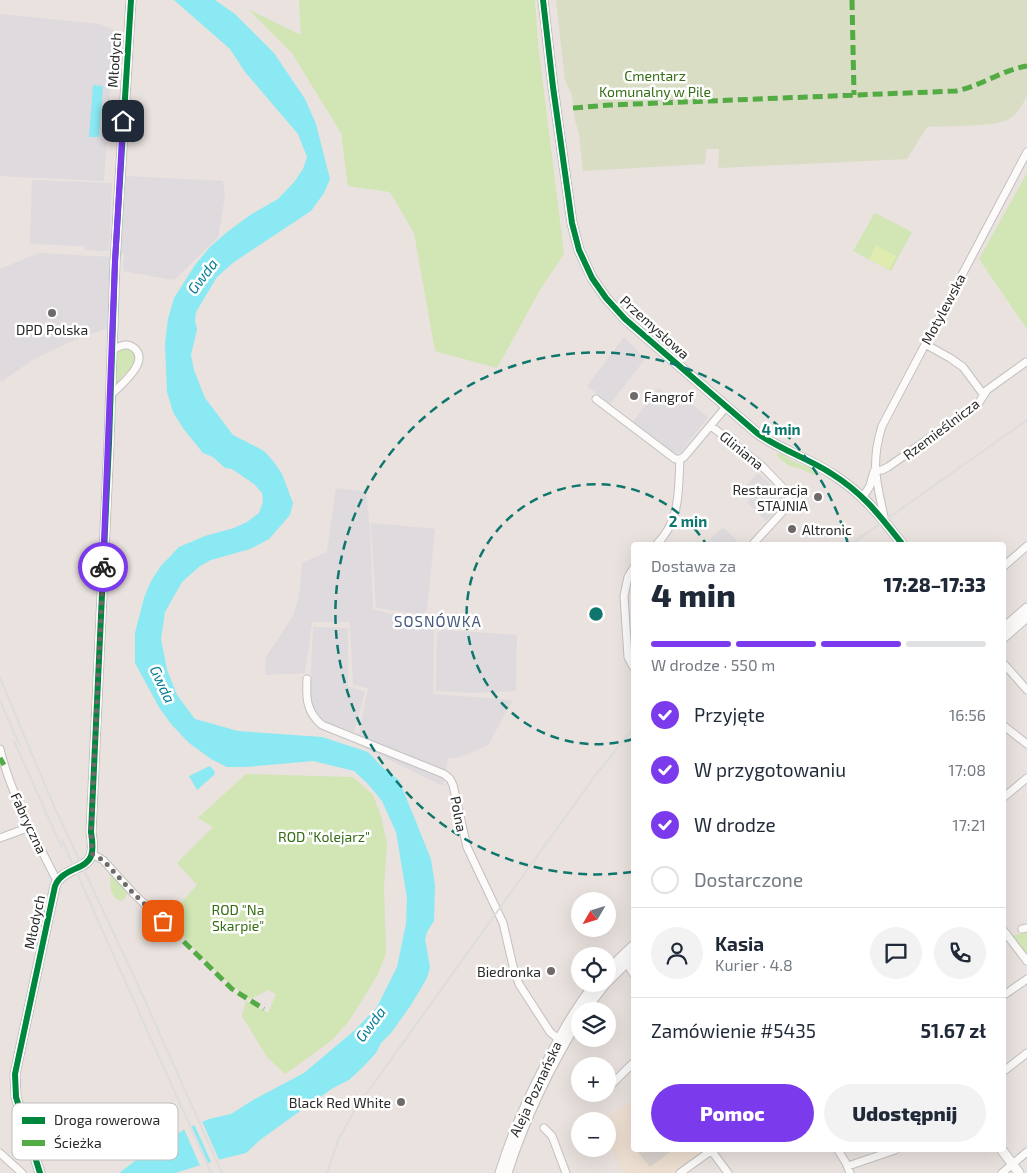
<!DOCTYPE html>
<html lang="pl">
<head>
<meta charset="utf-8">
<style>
  body { margin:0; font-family:"Exo 2",sans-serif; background:#f2f2f3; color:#1f2937; height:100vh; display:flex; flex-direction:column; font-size:19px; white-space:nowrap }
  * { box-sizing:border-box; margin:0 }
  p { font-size:16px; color:#747a83 }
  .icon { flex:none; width:28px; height:28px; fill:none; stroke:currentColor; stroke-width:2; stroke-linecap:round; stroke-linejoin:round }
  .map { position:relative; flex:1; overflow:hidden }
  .panel { position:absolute; left:631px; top:542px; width:375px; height:610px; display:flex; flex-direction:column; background:#fff; border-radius:5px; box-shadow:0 5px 20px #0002 }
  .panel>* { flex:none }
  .needle { width:32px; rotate:231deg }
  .buttons { position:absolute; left:571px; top:892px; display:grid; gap:10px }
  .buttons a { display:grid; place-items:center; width:45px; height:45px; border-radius:50%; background:#fff; box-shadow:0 5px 20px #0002; font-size:25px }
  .pin { position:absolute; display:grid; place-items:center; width:42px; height:42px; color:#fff; margin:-21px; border-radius:10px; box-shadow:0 2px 8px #0006 }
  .courier { position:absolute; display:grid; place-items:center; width:50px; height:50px; margin:-25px; border:4px solid #7c3aed; border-radius:50%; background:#fff; color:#222; box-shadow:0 1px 6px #0007 }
  .headline em { font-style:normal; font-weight:800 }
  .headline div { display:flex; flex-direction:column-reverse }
  .headline { display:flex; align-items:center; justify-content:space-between; height:85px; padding:0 20px }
  h1 { font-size:32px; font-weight:800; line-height:38px }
  .bar { display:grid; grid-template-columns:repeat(4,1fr); gap:8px 5px; align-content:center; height:60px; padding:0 20px }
  .bar i { height:6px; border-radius:4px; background:#e0e1e3 }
  .bar .on { background:#7c3aed }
  .bar p { grid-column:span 4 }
  .line { display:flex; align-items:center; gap:12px; padding:0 20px; border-top:1px solid #e0e1e3 }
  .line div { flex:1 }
  .round { display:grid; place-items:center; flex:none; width:52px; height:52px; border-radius:26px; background:#f2f2f3 }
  ol { padding:0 20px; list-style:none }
  li { display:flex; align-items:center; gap:15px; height:55px }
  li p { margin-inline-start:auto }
  li .icon { padding:5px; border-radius:50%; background:#7c3aed; color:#fff; stroke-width:4 }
  li:last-child { color:#747a83 }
  li i { width:28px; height:28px; border:2px solid #e0e1e3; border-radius:50% }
  .button { display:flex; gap:10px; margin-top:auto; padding:10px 20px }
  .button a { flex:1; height:58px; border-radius:30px; background:#7c3aed; color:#fff; font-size:20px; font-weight:800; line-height:58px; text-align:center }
  .button a+a { background:#f2f2f3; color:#1f2937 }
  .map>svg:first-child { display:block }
</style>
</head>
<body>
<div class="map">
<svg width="1027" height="1173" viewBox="0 0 1027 1173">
  <rect width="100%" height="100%" fill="#e9e2de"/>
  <path fill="#dedade" d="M0,14L100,24L114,30L104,181L0,176Z
    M124,176L223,181L225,196L218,237L174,280L123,271L124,255L118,252Z
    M32,180L112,183L109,251L85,250L84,246L30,244Z
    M39,253L111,257L108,328L74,340L34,359L1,382L0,378V269Z
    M624,337L645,359L610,404L587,386Z
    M658,388L681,405L685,399L708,417L681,452L674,453L633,422Z
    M758,473L782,496L783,504L766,521L747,502L750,499L741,491Z
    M336,488L366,492L370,527L373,609L434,625L433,694L513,700L488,745L461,757L448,758L443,786L365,748L359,734L368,688L353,685L350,622H312L305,673L265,675L266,657L293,616L299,597L302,563L327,552Z
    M371,523L435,529L427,610L422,614L376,608Z
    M723,527L741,545H705Z
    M313,627L348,628V686L365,692L354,732L327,723L313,711L310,695Z
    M441,630L517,635L516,691L474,693L436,691L437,633Z"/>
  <path fill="#eddfd1" d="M634,1100V1150H708L677,1173H623L608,1144V1121H601Z"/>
  <path fill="#d1e6b4" d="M299,0H535L538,44L564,254L540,290L497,368L435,351L414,233L390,192L348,186L341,133L292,53L248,9L301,35Z
    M1027,173V329L979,259Z
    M875,213L912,232L891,271L853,251Z
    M126,348L131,349C140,361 135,363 128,374H124L121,378V382L115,385V355L117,350Z
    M780,453C785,456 789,460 797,463C804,466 810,467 817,470L814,475L799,468L789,466L776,455Z
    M246,774L353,777L373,795L381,816L387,844L384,886L386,954L377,976L349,1021L332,1040L285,1074L267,1057L242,1016L246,1001L268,1013L276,994L268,990L251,999L247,997L218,974L178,931L181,926L170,916L197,885L177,863L213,827L198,818Z
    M110,872L127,890L126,897L122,901C108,898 111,883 110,872Z
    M1027,932V954L1012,936Z"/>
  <path fill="#d8ddc4" d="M556,0H1027V96C1022,105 1017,116 1007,120C991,127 946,126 927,127L907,159L718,168L719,149H706L705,164L583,171L579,134L575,120L572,96L565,80Z"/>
  <path fill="#e0ebb0" d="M876,245L896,256L889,270L869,259Z"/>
  <path fill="#d9d3ce" d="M638,1150H673L650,1167L637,1151Z"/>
  <path fill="#8ae9f2" d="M174,0H215L235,14L274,53L305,99L316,124L330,179L324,193L311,211L234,262L217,277L196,312L195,321L197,329L191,355L194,370L205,398L233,435L264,451L274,462L282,474L293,503L290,515L269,539L250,549L211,560L200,566L182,582L165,612L161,639L167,670L177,695L195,719L238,731L322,737L368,752L384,769L399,780L431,859L435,885L434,921L427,932L425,939L430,967L427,978L411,1005L391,1033L381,1043L376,1053L363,1067L349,1080L333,1088L307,1106L260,1140L246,1153L217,1160L175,1173H119L150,1150L171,1139L183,1130L209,1119L231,1114L253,1100L304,1073L355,1030L377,1007L397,967L406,924L407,898L396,832L382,801L368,784L354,771L313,761L247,767H227L211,759L189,743L172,725L160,709L135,663V633L144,598L151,581L161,566L179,547L205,536L234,528L247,522L259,513L263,502L262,493L254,484L232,469L225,468L213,457L203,453L183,428L173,412L167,392L165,344L168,319L174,298L195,265L210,247L226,233L250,215L278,199L295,181L303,169L307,157L298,134L245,72L230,49Z
    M93,85L103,86L99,137H89Z
    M210,766L215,772L214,775L197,790L189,776Z"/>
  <path fill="#e9e2de" d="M202,1121L220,1162L212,1164L194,1124Z
    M191,1125L209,1165L201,1168L184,1129Z"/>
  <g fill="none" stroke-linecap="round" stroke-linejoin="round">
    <g stroke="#c2c0c0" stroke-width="9">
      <path id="street" d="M925,344L950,358L963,367L983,394
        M111,395C120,385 151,362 134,348C127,342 120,346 112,350
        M596,399L675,459H680L684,457L726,407
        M711,426L762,466L787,492L789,498L786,508L752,545
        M874,471L882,470L888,467L978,404L987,390L1026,362
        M863,497L870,486L873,474
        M885,521C877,483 870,465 882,426L1027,152
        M656,545C681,520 678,492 680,459
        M1004,566L1027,546
        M634,567L628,577L624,596L628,657L634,668
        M1004,664L1027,690
        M307,679C306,697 306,712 322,725L444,774L450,779L453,785L467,847L503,923L513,966L519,984L550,1032L562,1042
        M1004,726L1027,744
        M0,749C11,795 36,839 57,881
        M1004,797L1027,778
        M0,838L30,827
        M92,854L103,860L134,894L173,931
        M1022,929L1027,928
        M1004,931L1027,961
        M626,962L634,975
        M1004,995L1027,979
        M1004,1071L1027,1053
        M608,1088L634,1062
        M601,1094H602
        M544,1128L552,1136L566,1173
        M711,1150L728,1173
        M838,1150L846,1163L850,1173
        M0,1153L22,1173
        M848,1166L895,1150
        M680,1173L712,1150
        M1002,1173L1027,1152"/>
    </g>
    <g stroke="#c2c0c0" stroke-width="11">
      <path id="secondary" d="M543,0L553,87L572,223L579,250L592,278L606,298L625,319L757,433C780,450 808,458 832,474C864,494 880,516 903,545
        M1004,628L1027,608
        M1004,637L1027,617
        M608,970L634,945
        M608,981L634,955
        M584,1011L605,984
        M1002,1150L1019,1173
        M40,1173L16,1097L15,1074L55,886C62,868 86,870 91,856C94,849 92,839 91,832L109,443L115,262L131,0
        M500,1173C511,1137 526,1103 543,1070C559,1039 574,1010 595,984
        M507,1173C524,1120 551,1064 580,1017"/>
    </g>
    <use href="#street" stroke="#fcfbfa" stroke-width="7"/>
    <use href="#secondary" stroke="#fcfbfa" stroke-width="9"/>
    <path stroke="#ddddde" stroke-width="2" d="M850,545L1027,420
      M0,678L54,806L138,985L222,1173
      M0,701L20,746
      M14,741L61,846
      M62,840L211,1173
      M327,1173L338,1140L356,1108L594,777L634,728"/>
    <path stroke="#53ab44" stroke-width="5" stroke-dasharray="10 5" stroke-linecap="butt" d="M852,0L854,95
      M573,108L610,105L956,91C981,86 1002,70 1027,66
      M0,758L4,765
      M173,931L232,989L264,1009"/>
    <g stroke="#fff" stroke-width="9">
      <path id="cycleway" d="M543,0L553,87L572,223L579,250L592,278L606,298L625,319L757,433C780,450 808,458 832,474C864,494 880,516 903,545
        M40,1173L16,1097L15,1074L55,886C62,868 86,870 91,856C94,849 92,839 91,832L109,443L115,262L131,0"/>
    </g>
    <use href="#cycleway" stroke="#00873e" stroke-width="6"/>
  </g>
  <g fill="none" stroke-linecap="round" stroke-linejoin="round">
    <path stroke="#6d6a69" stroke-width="5" stroke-dasharray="0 9" d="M103,567L91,832L92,854L103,860L134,894L163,921"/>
    <path stroke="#7c3aed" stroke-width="6" d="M103,567L115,262L123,121"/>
  </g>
  <g fill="none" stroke="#0f766e" stroke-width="2.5" stroke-dasharray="9 6">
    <path d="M633 739A130 130 0 1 1 706 544"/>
    <path d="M632 872A261 261 0 1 1 848 544"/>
  </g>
  <g fill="#6d6a69" stroke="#fff" stroke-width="2">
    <circle cx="52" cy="313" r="5"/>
    <circle cx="634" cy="396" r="5"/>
    <circle cx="818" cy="497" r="5"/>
    <circle cx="792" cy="529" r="5"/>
    <circle cx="551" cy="971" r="5"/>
    <circle cx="401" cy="1102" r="5"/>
  </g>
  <g text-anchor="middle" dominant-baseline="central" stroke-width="5" stroke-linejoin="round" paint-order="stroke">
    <g font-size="14" fill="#2a2a2a" stroke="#fff">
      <text transform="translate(114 60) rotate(-86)">Młodych</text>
      <text transform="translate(943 309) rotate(-62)">Motylewska</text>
      <text transform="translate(655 327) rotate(42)">Przemysłowa</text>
      <text transform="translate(941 429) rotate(-37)">Rzemieślnicza</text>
      <text transform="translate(742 450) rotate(39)">Gliniana</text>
      <text transform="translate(459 814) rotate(79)">Polna</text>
      <text transform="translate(29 823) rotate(65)">Fabryczna</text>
      <text transform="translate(34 922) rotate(-78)">Młodych</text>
      <text transform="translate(535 1089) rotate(-65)">Aleja Poznańska</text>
    </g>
    <g font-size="14" fill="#356d13" stroke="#fff">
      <text x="655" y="75">Cmentarz<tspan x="655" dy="16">Komunalny w Pile</tspan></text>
      <text x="324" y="836">ROD "Kolejarz"</text>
      <text x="238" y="909">ROD "Na<tspan x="238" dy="16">Skarpie"</tspan></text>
    </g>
    <g font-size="14" fill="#2a2a2a" stroke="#fff" text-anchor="end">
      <text x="52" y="329" text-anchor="middle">DPD Polska</text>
      <text x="644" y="396" text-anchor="start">Fangrof</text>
      <text x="808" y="489">Restauracja<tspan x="808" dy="16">STAJNIA</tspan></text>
      <text x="802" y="529" text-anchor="start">Altronic</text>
      <text x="541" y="971">Biedronka</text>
      <text x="391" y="1102">Black Red White</text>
    </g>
    <g font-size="15" font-style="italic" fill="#037e97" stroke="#fff">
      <text transform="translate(202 276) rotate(-53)">Gwda</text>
      <text transform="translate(163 684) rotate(65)">Gwda</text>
      <text transform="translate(370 1024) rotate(-53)">Gwda</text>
    </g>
    <g font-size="15" letter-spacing="1" fill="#465a7e" stroke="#fff">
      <text x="438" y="621">SOSNÓWKA</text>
    </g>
  </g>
  <rect x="12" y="1103" width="166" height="57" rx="8" fill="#fff" stroke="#bfbfbf" stroke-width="1"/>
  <rect x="22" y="1117" width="23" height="7" fill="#00873e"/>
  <rect x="22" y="1140" width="23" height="6" fill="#53ab44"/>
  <g font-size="14" fill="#2a2a2a">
    <text x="54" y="1125">Droga rowerowa</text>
    <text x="54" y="1148">Ścieżka</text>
  </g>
  <circle cx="596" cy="614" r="8" fill="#0f766e" stroke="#fff" stroke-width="2.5"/>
  <g font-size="15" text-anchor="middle" font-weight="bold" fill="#0f766e" stroke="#fff" stroke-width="5" stroke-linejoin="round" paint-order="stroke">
    <text x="781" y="435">4 min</text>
    <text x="688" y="527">2 min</text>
  </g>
</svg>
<div class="buttons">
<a><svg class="needle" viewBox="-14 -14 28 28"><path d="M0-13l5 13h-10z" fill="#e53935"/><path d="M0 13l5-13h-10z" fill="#747a83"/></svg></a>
<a><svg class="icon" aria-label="locate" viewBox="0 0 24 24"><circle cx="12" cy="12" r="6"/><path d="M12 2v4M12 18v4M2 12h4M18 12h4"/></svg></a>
<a><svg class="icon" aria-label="layers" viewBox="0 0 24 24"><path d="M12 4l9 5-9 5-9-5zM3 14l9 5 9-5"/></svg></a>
<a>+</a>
<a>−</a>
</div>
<div class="pin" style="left:163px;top:921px;background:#ea580c"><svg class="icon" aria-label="bag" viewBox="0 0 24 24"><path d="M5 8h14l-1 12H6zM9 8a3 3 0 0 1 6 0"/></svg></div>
<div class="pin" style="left:123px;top:121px;background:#1f2937"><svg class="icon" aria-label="home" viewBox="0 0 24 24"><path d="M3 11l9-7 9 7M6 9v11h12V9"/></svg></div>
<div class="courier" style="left:103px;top:567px"><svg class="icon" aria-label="bike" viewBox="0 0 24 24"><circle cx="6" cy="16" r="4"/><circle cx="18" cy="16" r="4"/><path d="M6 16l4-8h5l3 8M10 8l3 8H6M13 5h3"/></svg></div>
<section class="panel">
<div class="headline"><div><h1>4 min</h1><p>Dostawa za</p></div><em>17:28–17:33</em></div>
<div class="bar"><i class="on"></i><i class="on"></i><i class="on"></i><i></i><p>W drodze · 550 m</p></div>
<ol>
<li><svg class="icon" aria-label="check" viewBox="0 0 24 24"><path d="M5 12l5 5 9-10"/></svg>Przyjęte<p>16:56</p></li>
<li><svg class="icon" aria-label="check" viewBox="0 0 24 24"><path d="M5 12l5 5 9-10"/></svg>W przygotowaniu<p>17:08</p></li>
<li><svg class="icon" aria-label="check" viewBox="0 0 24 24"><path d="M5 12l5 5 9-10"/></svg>W drodze<p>17:21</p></li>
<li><i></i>Dostarczone</li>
</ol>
<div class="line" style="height:90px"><a class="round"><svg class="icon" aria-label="person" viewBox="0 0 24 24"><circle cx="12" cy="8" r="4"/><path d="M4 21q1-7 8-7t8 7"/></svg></a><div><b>Kasia</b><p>Kurier · 4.8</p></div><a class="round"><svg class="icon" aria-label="chat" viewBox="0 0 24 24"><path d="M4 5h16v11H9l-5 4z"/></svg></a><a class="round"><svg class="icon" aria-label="phone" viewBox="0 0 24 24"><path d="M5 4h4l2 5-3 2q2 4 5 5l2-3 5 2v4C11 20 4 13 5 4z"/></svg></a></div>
<div class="line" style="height:65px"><div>Zamówienie #5435</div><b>51.67 zł</b></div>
<div class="button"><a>Pomoc</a><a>Udostępnij</a></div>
</section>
</div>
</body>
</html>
